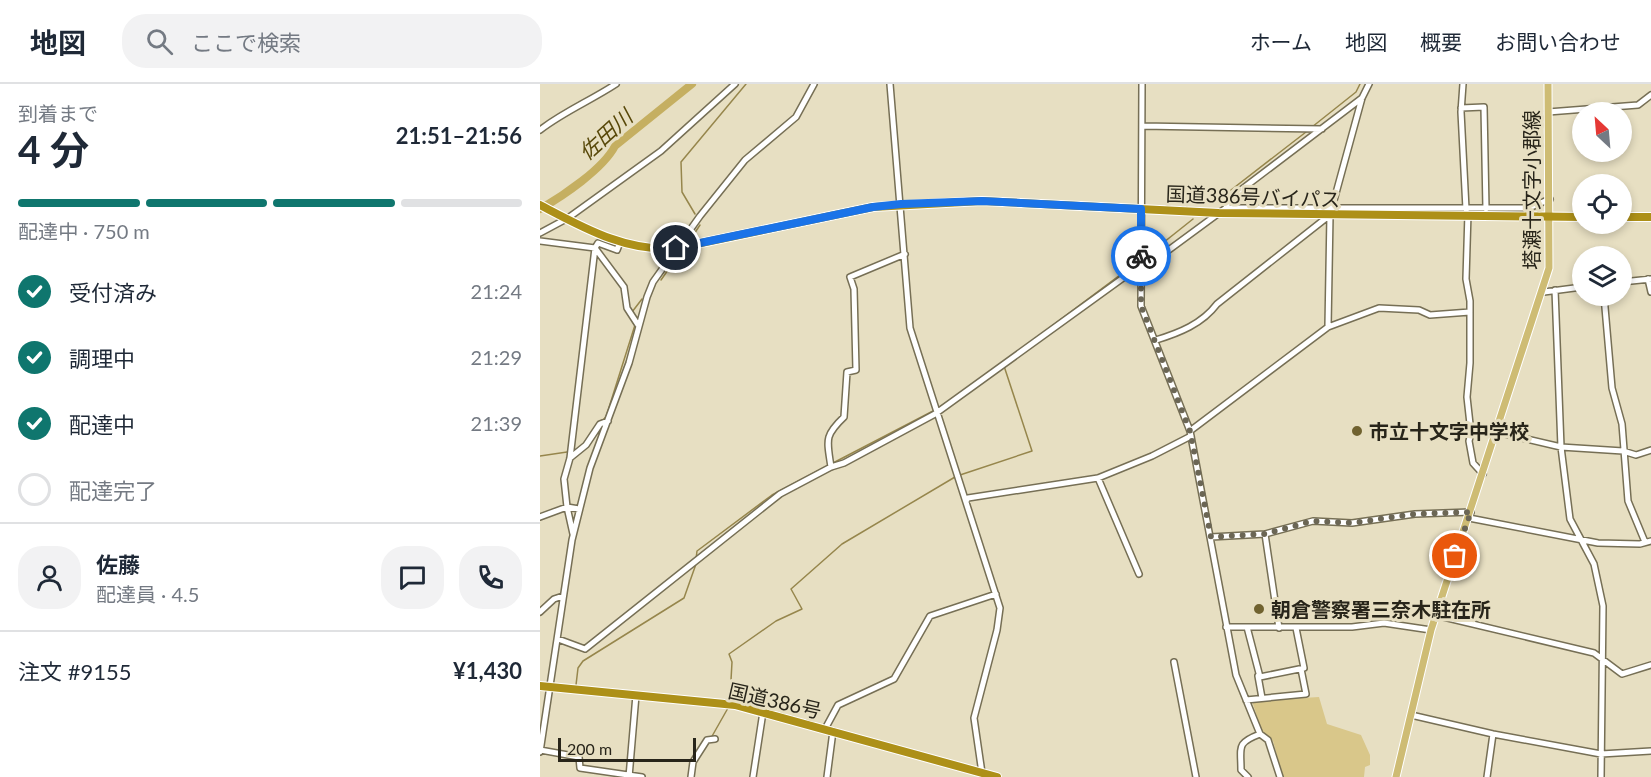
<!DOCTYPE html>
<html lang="ja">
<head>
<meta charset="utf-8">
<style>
  body { margin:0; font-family:Lato,"Noto Sans JP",sans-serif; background:#f2f2f3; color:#1f2937; height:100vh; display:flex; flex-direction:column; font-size:22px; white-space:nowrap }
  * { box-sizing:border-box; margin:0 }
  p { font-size:20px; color:#747a83 }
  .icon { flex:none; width:33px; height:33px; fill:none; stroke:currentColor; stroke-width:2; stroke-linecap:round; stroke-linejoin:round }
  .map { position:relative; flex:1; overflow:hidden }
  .panel { display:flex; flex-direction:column; background:#fff; width:540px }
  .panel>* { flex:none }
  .needle { width:39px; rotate:334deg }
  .tools { position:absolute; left:1032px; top:18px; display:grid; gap:12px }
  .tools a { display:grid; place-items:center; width:60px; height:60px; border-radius:50%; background:#fff; box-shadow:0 3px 9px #0003; font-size:30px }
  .scale { position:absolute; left:18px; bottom:15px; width:138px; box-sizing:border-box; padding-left:6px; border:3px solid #28251a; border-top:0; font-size:16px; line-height:21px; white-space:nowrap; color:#28251a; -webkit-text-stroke:4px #e7dfc2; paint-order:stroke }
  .pin { position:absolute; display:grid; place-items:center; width:51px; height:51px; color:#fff; margin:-26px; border:3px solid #fff; border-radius:50%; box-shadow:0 2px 6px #0007 }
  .courier { position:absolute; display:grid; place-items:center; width:60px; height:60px; margin:-30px; border:4px solid #1a73e8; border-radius:50%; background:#fff; color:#222; box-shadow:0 2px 8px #0007 }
  .summary em { font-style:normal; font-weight:700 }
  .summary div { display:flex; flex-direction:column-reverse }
  .summary { display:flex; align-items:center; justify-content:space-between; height:102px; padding:0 18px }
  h1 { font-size:39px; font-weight:700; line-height:45px }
  .bar { display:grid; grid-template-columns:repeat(4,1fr); gap:9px 6px; align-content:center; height:72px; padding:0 18px }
  .bar i { height:8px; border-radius:4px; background:#e0e1e3 }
  .bar .current { background:#0f766e }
  .bar p { grid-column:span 4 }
  .line { display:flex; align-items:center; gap:15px; padding:0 18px; border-top:2px solid #e0e1e3 }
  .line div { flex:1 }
  .round { display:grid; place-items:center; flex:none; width:63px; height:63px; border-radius:24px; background:#f2f2f3 }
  ol { padding:0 18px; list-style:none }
  li { display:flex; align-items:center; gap:18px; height:66px }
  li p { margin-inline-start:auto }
  li .icon { padding:6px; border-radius:50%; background:#0f766e; color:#fff; stroke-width:4 }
  li:last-child { color:#747a83 }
  li i { width:33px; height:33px; border:3px solid #e0e1e3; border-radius:50% }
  header { display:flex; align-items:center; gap:36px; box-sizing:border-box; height:84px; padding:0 30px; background:#fff; border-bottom:2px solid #e0e1e3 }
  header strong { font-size:28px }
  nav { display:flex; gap:33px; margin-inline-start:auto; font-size:21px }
  .search { width:420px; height:54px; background:#f2f2f3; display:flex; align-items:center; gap:15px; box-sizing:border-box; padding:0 21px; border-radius:24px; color:#747a83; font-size:22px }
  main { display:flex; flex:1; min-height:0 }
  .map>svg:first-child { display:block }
</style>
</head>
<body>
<header>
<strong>地図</strong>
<div class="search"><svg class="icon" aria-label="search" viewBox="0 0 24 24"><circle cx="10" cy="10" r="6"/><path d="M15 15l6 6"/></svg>ここで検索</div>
<nav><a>ホーム</a><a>地図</a><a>概要</a><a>お問い合わせ</a></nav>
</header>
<main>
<section class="panel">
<div class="summary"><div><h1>4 分</h1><p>到着まで</p></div><em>21:51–21:56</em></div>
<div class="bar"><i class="current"></i><i class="current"></i><i class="current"></i><i></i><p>配達中 · 750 m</p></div>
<ol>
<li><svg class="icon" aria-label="check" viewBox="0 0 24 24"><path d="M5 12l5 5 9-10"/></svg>受付済み<p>21:24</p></li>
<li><svg class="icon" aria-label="check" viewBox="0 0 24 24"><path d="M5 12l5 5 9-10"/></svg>調理中<p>21:29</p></li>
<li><svg class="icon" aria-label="check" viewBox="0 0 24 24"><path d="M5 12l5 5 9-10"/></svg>配達中<p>21:39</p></li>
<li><i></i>配達完了</li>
</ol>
<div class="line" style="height:108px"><a class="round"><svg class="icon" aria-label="person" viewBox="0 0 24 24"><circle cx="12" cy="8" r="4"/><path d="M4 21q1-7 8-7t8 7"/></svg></a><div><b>佐藤</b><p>配達員 · 4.5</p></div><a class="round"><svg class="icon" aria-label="chat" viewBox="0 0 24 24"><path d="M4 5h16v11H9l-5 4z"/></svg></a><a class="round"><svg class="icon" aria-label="phone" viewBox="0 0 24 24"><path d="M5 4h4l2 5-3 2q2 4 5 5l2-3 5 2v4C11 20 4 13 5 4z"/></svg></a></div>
<div class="line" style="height:78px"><div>注文 #9155</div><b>¥1,430</b></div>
</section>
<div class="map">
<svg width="1111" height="693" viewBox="0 0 1111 693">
  <rect width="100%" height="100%" fill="#e7dfc2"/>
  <path fill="#d9c78a" d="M779,613L787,640L821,651L830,671V681L825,683L824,693H743L733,657L722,648L712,617Z"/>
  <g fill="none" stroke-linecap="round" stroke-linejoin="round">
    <path stroke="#96864c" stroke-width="1.5" d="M772,43L816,8L820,0
      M673,120L766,48
      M155,130L142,108L141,78L206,0
      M608,145L609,169
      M154,150L160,141
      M604,174L653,135
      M121,196L137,173
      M92,228L102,215
      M493,256L600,176
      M398,324L429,303
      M60,338L66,333L95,241
      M0,372L27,368
      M293,379L393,327
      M420,391L492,367L464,282
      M156,475L157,467L232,411L289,381
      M36,601L38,584L43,577L144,514L156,480
      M190,614L192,578L189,570L236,537L262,525L251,505L302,460L415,393
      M171,654L188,624"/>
    <path stroke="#c5af61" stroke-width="8" d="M0,125C23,112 63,85 75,62L152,0"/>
    <g stroke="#766f55" stroke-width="8">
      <path id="minor" d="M350,0L370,244L460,524L457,546L434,634L442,689
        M602,0L601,222L650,347L696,591L720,650L728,656L740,693
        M923,0L921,28L926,125
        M921,24L944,23L946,125
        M1008,28L1098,21L1111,11
        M602,42L782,45
        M0,46C25,27 50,17 76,0
        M686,124H989L1010,115
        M928,129L926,195L930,217V279L927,313L931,349L929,357L933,379L943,390
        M0,149L28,134L121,67L195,0
        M0,157L55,164L84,203L87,224L98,241
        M1108,195L1111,208
        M1082,198L1111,195
        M1015,206L1021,363L1030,435L1054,480L1063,522L1061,693
        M1004,208L1042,203
        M1064,212L1072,304L1082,340L1088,417L1105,458
        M788,243L790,131
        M616,256C639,249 662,240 677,220L790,131L822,14L829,0
        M650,347L788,243L839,224L879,226L890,231L930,228
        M957,348L1021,363L1083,367L1096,371L1111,366
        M30,374L46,361L60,340L68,337
        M291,383C287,356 284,352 304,333L307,288L316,286L314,205L310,193L365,170
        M558,394L599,490
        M426,417L428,414L558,394L612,372L651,352
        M39,425L27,423L24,395L30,374L55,164L58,159L77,166L80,158
        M0,433L27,423L33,450
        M929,434L1058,459L1100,460L1111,457
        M725,450L739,544
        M671,453L725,450L773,437L812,439L875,430L931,428
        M0,528L14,515L23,512
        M895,531L1054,569L1082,590L1111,581
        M686,543H812L844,539L891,546
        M707,543L720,593L764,584L756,544
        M18,555L45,565L240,410L291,383L304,379L395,330L601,181L626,168L679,129L686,124L689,115L822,14
        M634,578L656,693
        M718,592L722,614
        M706,616L766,610L761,585
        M871,631L953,650L1061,670L1111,667
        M285,645L298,621L354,595L390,532L456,510
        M0,666L39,673L40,684L102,693
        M0,668L32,456L50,384L89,279L107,213L113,198L160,132L205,76L256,33L274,0
        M89,693L96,611
        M151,693L153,678L167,656L175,655
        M213,693L223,628
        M287,693L293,647
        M708,693L701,686C701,663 696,659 720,650
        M947,693L953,650"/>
    </g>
    <g stroke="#fff" stroke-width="9">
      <path id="major" d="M856,693L891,546L1009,184L1008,0"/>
    </g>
    <g stroke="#fff" stroke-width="10">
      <path id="highway" d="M0,121C42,143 87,169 137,164L333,123L442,117L679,129L1042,133
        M1082,133H1111
        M0,602L195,621L457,693"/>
    </g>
    <use href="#minor" stroke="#fff" stroke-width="5"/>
    <use href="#major" stroke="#cebc74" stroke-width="7"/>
    <use href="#highway" stroke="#ad9018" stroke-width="8"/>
  </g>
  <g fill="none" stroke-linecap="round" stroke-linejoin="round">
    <path stroke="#6b6655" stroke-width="6" stroke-dasharray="0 10.8" d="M601,172V222L650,347L671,453L724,450L773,437L812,439L875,430L931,428L915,472"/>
    <path stroke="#1a73e8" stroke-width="8" d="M136,164L333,123L361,120L442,117L601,125V172"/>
  </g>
  <g fill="#70622f" stroke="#e7dfc2" stroke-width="2">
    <circle cx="817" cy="347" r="6"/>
    <circle cx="719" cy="525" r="6"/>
  </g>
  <g text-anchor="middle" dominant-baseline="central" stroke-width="6" stroke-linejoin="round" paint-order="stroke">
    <g font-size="20" fill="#28251a" stroke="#e7dfc2">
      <text transform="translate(991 106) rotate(-90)">塔瀬十文字小郡線</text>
      <text transform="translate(713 112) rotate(2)">国道386号バイパス</text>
      <text transform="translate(235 616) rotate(13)">国道386号</text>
    </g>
    <g font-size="20" font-weight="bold" fill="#28251a" stroke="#e7dfc2" text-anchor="start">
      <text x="829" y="347">市立十文字中学校</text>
      <text x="731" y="525">朝倉警察署三奈木駐在所</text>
    </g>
    <g font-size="21" font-style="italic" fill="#584809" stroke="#e7dfc2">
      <text transform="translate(65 50) rotate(-42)">佐田川</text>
    </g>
  </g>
</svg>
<div class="tools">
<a><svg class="needle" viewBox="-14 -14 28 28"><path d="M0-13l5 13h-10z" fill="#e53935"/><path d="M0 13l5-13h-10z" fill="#747a83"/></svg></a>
<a><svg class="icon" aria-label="locate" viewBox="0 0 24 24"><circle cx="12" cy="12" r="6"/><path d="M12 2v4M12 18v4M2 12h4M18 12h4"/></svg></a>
<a><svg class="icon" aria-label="layers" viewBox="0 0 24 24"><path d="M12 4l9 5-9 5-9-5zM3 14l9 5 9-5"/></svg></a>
</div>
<div class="scale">200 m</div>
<div class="pin" style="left:915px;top:472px;background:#ea580c"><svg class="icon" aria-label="bag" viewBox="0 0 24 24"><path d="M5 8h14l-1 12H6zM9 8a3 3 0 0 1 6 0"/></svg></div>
<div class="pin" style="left:136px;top:164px;background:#1f2937"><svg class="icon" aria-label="home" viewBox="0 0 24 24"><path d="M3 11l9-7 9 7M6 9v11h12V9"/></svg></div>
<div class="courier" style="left:601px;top:172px"><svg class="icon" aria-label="bike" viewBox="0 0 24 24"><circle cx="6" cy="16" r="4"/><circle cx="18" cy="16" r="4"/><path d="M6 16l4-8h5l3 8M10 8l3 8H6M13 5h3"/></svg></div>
</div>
</main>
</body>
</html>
